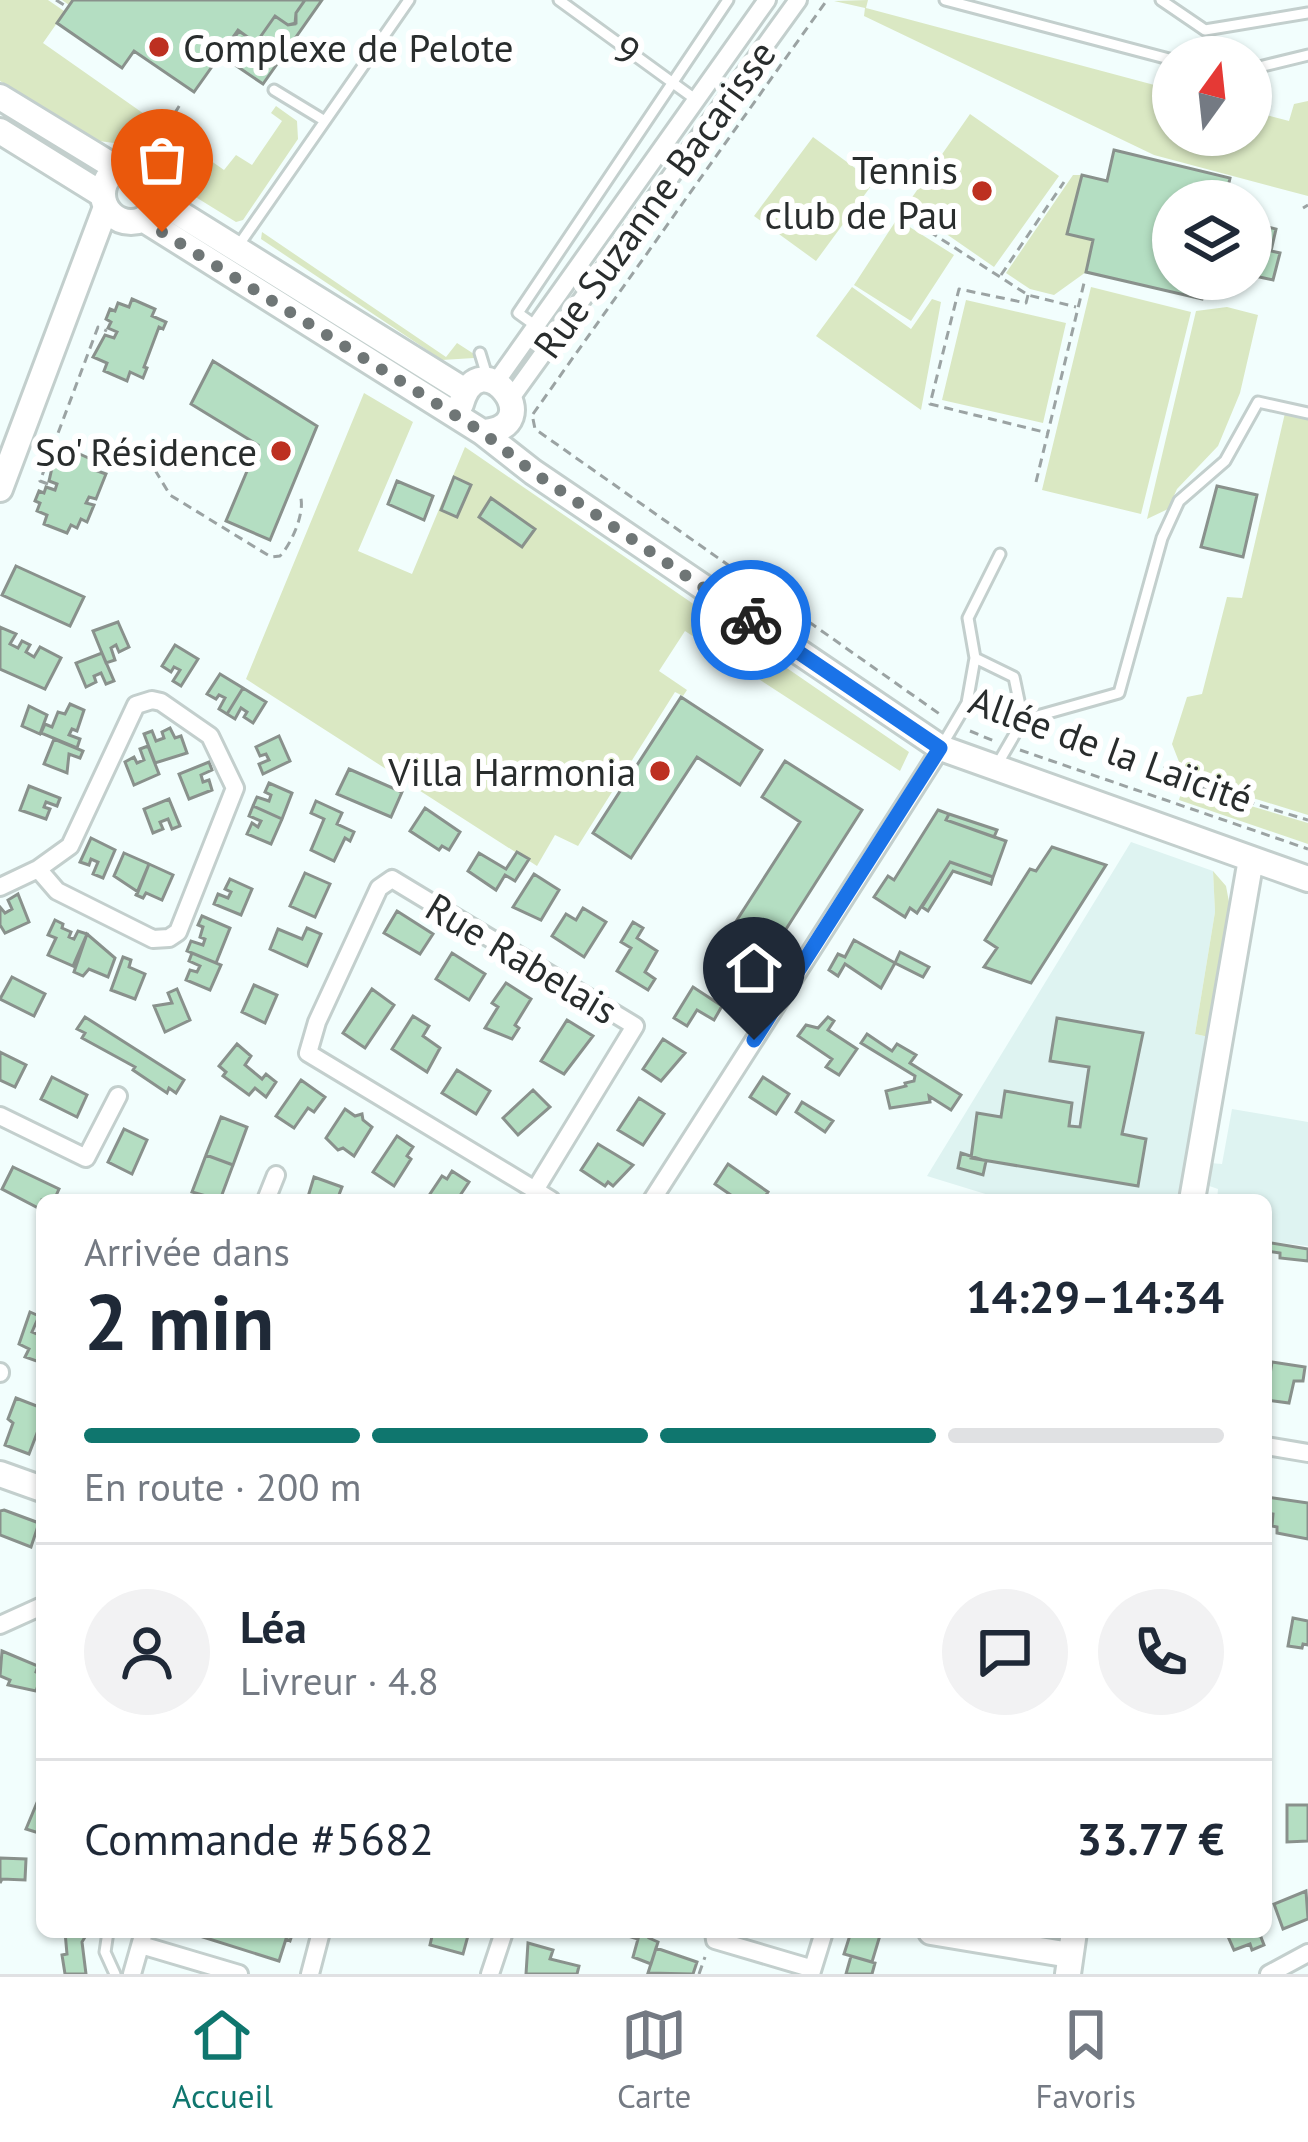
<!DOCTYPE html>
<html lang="fr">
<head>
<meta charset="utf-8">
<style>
  body { margin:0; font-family:"PT Sans",sans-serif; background:#f2f2f3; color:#1f2937; height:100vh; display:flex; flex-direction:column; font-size:45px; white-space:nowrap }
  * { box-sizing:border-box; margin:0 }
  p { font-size:39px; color:#747a83 }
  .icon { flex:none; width:66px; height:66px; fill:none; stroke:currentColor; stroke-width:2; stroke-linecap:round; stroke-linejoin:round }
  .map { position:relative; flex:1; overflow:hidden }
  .sheet { position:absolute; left:36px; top:1194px; width:1236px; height:744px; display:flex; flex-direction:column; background:#fff; border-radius:18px; box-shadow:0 3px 9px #0004 }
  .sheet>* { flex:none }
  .needle { width:78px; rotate:15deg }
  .tools { position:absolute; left:1152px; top:36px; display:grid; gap:24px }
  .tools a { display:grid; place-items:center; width:120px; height:120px; border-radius:50%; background:#fff; box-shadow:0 3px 9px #0004; font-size:60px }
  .pin { position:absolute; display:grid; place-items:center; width:102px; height:102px; color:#fff; margin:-123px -51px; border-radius:50% 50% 50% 0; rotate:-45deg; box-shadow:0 0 12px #0007 }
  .pin .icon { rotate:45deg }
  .courier { position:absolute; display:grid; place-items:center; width:120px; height:120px; margin:-60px; border:9px solid #1a73e8; border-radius:50%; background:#fff; color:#222; box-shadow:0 3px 15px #0007 }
  .summary em { font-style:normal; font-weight:700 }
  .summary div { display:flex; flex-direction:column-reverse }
  .summary { display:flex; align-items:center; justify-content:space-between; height:204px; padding:0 48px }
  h1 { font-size:78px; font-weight:700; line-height:90px }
  .bar { display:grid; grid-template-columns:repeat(4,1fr); gap:18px 12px; align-content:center; height:144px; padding:0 48px }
  .bar i { height:15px; border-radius:9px; background:#e0e1e3 }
  .bar .current { background:#0f766e }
  .bar p { grid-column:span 4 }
  .line { display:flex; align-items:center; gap:30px; padding:0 48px; border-top:3px solid #e0e1e3 }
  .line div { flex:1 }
  .round { display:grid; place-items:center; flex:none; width:126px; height:126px; border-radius:63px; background:#f2f2f3 }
  .tab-bar { display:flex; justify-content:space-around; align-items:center; height:168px; border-top:3px solid #e0e1e3; background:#fff; font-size:33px; color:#747a83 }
  .tab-bar a { display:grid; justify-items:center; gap:6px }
  .tab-bar .current { color:#0f766e }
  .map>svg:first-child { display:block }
</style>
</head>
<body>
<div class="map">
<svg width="1308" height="1974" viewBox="0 0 1308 1974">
  <rect width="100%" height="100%" fill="#f2fefd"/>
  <path fill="#def3f1" d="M1131,842L1213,871L1215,912L1195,1034L1209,1037L1186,1161L1222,1164L1232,1109L1308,1122V1246L1266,1241V1200H1217L1218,1189L1183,1177V1200H1005L927,1176Z"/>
  <path fill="#dae8c3" d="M0,0H48L64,11L69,5L62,0H212L243,22L194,92L135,51L122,68L57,23L43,43L224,170L236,155L252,165L282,121L271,113L276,106L297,121L298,139L243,220L236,222L181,188L172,166L153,145L150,148L92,140L0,81Z
    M868,0L866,8L1173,90V135H1251V111L1289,121L1294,104L1308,101V196L1154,155L864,16L865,8L834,1Z
    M970,114L1059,176L994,267L906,206Z
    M813,137L874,182L816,261L754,216Z
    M1073,175H1082L1068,233L1093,240L1086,272L1054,295L1030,289L1006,273Z
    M897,219L954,255L911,321L854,285Z
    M262,232L446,357L457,343L474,354V358L442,360L261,239Z
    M852,287L911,329L932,299L941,302L921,410L816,336Z
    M1091,287L1191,312L1141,514L1042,490Z
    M966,300L1066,323L1043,423L942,400Z
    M1227,307L1258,315L1240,393L1218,446L1177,489L1168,509L1147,519L1196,311Z
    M364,393L413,422L358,551L412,574L465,447L909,752L900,771L685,631L659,671L687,690L683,696L675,692L578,846L555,835L537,866L246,679Z
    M1285,413L1308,418V815L1185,777L1172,744L1187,697L1202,694L1227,597L1242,598Z
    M1183,786L1308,823V844L1179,800Z
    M1213,871L1226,886L1229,902L1209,1037L1195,1034L1215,912Z"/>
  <path fill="#b4dec2" stroke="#89918c" stroke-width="3" d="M73,0H305L296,13V23L288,25L275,16L256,43L238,30L194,92L134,51L122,68L57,23Z
    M305,0H322L263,84L222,56L239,31L256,43L275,16L288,25L295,24L296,13Z
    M1114,150L1230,178L1225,201H1173V279H1207L1202,299L1086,272L1093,240L1067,234L1082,175L1107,181Z
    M1251,223L1276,229L1271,251L1280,253L1273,280L1255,276L1259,259L1251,257Z
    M132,299L155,309L152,316L166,322L163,329L159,327L144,367L147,368L143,378L130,372L127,381L104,371L107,363L93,357L105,335L114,338L117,332L108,328L111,322L106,319L110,309L115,311L118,303L129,307Z
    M213,361L317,426L270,540L226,521L258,445L191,404Z
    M73,451L95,461L92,469L106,474L96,499L89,497L86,503L94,505L87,522L81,519L77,528L71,525L67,533L44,524L47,515L37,511L40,503L35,501L39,491L44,493L46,487L55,490L57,484L49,481L55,455L69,460Z
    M454,477L471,485L457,517L441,510Z
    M397,481L433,496L424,520L388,504Z
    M1217,486L1257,495L1243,557L1201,547Z
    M491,498L535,529L522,547L479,517Z
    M16,566L84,597L70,626L2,595Z
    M118,622L129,647L119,652L116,645L111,648L115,660L106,663L93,631Z
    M0,627L16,634L10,644L18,648L22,641L30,645L26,652L34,657L40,647L61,658L45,689L0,669Z
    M175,645L198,659L181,686L173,681L180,670L174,667L171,672L162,666Z
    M102,653L114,681L106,684L101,673L94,676L96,682L86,687L76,663Z
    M220,674L243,688L227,714L219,709L225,698L219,695L216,699L207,694Z
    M243,688L266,702L253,723L244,717L247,712L241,708L235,719L227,714Z
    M681,697L762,750L740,785L697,757L631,858L593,833Z
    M70,704L84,710L77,731L72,729L69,735L80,739L77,748L41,733L45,724L52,727L58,712L65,714Z
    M29,706L47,715L40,734L22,726Z
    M170,728L175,738L181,736L187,753L155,763L144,734L152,731L156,741L164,738L162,732Z
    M279,736L290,761L263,774L259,764L269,760L266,754L260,756L256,747Z
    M54,739L83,751L80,758L69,754L67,773L44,764Z
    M148,746L159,774L134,785L125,762L134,757L137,763L144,760L140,749Z
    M785,761L862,810L774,948L735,923L800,822L762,797Z
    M209,762L212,770L201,775L203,782L209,780L212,790L189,799L179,774Z
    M349,769L402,792L391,817L337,794Z
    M269,783L292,793L282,819L253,806L257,797L269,801L271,795L265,792Z
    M29,786L60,798L57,806L46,802L44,807L50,809L46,819L20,810Z
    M169,799L180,826L172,829L168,819L160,822L163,829L153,833L144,809Z
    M316,801L342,813L337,824L354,832L350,841L345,838L334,861L311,850L324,819L311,813Z
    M253,806L282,819L271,844L247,834L252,823L258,827L261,821L249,816Z
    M425,808L460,832L449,850L442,846L439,850L410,831Z
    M938,810L949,814L946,820L1006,841L993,877L950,862L917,913L910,908L905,917L874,897L888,876L894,880Z
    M949,814L997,830L994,837L946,820Z
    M91,838L115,850L103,878L93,874L98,862L91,859L89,865L80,862Z
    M1052,847L1106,865L1031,983L984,967L997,948L985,940L1030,869L1036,871Z
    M517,852L529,859L515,881L505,875L496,890L468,871L479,853L506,869Z
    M124,853L149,864L138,892L114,876Z
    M950,862L993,877L991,884L953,871L928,911L922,907Z
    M149,864L173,875L162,900L146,893L143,898L136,895Z
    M305,873L330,884L315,917L290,906Z
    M534,874L559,890L541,920L513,907Z
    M230,879L252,889L241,915L214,904L218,894L228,898L231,892L225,889Z
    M18,894L29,922L5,933L0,925V907L5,913L12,909L8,900Z
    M583,908L606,922L584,957L552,936L566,914L576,920Z
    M397,911L433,934L420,954L384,933Z
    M202,916L230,928L216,963L187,951L191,941L203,945L205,939L200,937L203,927L198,925Z
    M55,920L63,924L62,928L71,932L69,937L74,939L78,931L87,934L73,966L48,955L56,938L48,935Z
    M633,922L643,928L637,938L657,951L645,972L655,979L648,990L617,971L631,948L621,942Z
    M307,928L321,934L307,966L270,949L278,929L302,939Z
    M87,934L115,958L108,977L89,969L83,976L74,972Z
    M854,940L895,963L881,988L845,964L838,976L829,970L838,954L845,957Z
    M900,952L929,967L923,977L895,963Z
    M192,953L221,965L210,990L186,980L190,970L197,972L200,966L189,961Z
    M452,953L485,974L469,1000L436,979Z
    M123,957L131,960L129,967L145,974L135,999L111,990Z
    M12,977L45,994L34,1016L0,999Z
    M506,983L531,999L515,1025L519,1028L512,1039L485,1028L498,1007L492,1003Z
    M254,985L277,995L265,1023L242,1012Z
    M693,987L722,1006L714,1020L697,1010L687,1026L674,1018Z
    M177,989L190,1020L165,1032L154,1006L172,1003L168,993Z
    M372,989L394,1005L365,1048L343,1033Z
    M413,1016L429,1026L423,1036L440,1048L427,1072L392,1049Z
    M85,1017L184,1080L176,1093L169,1088L167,1093L133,1070L135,1067L82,1038L85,1033L77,1029Z
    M828,1017L834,1021L828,1030L857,1049L839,1075L826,1067L832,1059L798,1036L806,1025L818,1028Z
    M1057,1018L1143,1033L1122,1134L1146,1139L1138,1186L971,1158L977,1113L1001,1117L1005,1091L1072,1103L1069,1126L1080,1127L1089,1067L1050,1061Z
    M567,1020L593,1036L564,1074L541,1061Z
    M867,1034L892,1051L897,1044L916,1055L910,1063L961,1095L951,1110L929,1096L930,1102L890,1108L886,1091L906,1086L905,1083L914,1081L915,1076L861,1043Z
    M663,1039L685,1053L661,1081L643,1069Z
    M237,1044L251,1056L245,1065L262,1079L266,1074L276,1082L266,1097L255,1088L249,1095L223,1076L226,1072L219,1066Z
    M0,1052L26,1065L15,1087L0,1080Z
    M457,1070L490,1091L476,1114L442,1093Z
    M52,1077L87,1095L77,1117L41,1099Z
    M763,1077L789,1094L776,1114L750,1097Z
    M301,1080L325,1097L314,1112L308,1108L294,1128L276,1116Z
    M533,1090L550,1107L518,1135L503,1118Z
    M639,1098L664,1114L643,1145L618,1130Z
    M802,1102L833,1121L825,1132L796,1112Z
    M345,1109L355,1116L362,1114L363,1120L372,1127L354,1156L343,1148L338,1150L326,1138Z
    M221,1117L247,1127L233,1165L206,1155Z
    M124,1129L147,1140L132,1174L108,1162Z
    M397,1136L413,1147L407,1156L411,1159L394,1186L373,1172Z
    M598,1144L633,1165L613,1186L608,1182L605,1186L581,1170Z
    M961,1153L986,1161L983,1175L958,1168Z
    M206,1155L233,1165L220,1200L192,1192Z
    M728,1164L768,1192L763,1200H738L715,1184Z
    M13,1167L59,1189L54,1200H42V1210L2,1189Z
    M452,1171L469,1182L457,1200H426L442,1176L447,1179Z
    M314,1177L342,1187L337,1200H307Z
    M1266,1242L1308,1249V1261L1280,1258V1253L1266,1251Z
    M30,1312L39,1316L32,1332L42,1336V1363L25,1357L29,1349L19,1344Z
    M1272,1362L1305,1367L1303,1381H1294L1289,1403L1266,1400Z
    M16,1398L42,1408V1420L29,1454L5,1445L13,1423L8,1419Z
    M1266,1497L1308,1503V1539L1277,1533V1527L1272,1526L1273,1514L1266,1513Z
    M4,1510L39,1523L31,1547L0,1535V1511Z
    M1293,1618L1308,1621V1645L1303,1644L1302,1648L1288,1646Z
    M2,1651L38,1666L36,1672L42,1675L36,1691L8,1685L10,1680L0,1676Z
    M41,1793H42V1834L26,1829Z
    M1287,1805H1308V1841L1287,1842Z
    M0,1858L26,1859L25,1880L2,1879L0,1883Z
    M1306,1891L1308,1919L1283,1929L1274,1904Z
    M65,1932H88L82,1942L86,1974H65L62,1955L67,1954Z
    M187,1932H259L276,1936L278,1932H293L290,1941L286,1939L279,1961Z
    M433,1932H469L463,1954L430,1945Z
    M630,1932H651L649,1938L658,1942L651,1964L633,1957L638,1939L628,1936Z
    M851,1932H881L872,1962L844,1954Z
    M1226,1932H1259L1264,1945L1252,1950L1250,1944L1234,1950Z
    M528,1943L553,1950L550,1959L579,1966L577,1974H526Z
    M656,1948L697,1962L693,1974L648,1973Z
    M851,1956L875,1963L872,1974H846Z"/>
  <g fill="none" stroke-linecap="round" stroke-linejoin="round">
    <g stroke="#c3cfcd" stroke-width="15">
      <path id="lane" d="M559,0L695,99
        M945,0L1173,60
        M1161,0L1205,30L1308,13
        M1251,69L1308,55
        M274,90L325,121
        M236,249L409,0
        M536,326L518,313L728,0
        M480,353L487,376
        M1000,554L968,618L975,658L1014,677L1023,720
        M941,747L967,703L975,658
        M997,765L1023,720L1119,693L1162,538L1179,501L1225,461L1258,402L1308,413
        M108,1932L105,1952L115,1974"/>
    </g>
    <g stroke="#c3cfcd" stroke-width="22">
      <path id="street" d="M496,382L767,0
        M511,398L798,0
        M0,887L38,869L70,846L136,705L152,700L161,702L210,736L235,788L178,932L169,938L153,939L57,891L38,869
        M0,1116L86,1158L118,1096
        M535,1190L635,1026L392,879L379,888L317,1022L308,1053L535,1190L551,1200
        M266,1200L276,1175
        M652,1200L941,748
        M0,1372V1373
        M1266,1446L1308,1453
        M0,1625L42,1606
        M714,1932L715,1940L810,1968
        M141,1945L239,1974
        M132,1974L144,1932
        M310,1974L321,1932
        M490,1974L504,1932
        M811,1974L824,1932
        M1269,1974L1308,1953"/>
    </g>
    <g stroke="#c3cfcd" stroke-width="30">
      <path id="secondary" d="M0,97L118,169
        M0,131L103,195
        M103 194a28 28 0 1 1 56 0a28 28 0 1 1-56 0Z
        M158,200L465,391
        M143,219L482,432L533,472L941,748L1308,879
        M461,404C480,337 552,428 482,432
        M0,489L106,207
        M1192,1200L1251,859
        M0,1474L42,1489
        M931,1932L1070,1955
        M1068,1974L1074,1932"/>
    </g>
    <path stroke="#9ba3a3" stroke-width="3" stroke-dasharray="9 6" stroke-linecap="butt" d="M56,0L64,5
      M128,148C150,149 164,165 175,183
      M151,152L181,103
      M144,170L151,158
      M1303,208L1308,205
      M904,215L1028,295L1076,307
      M1001,275L1064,182
      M1028,295L1026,303L959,289L930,404L1048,433
      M533,414L827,0
      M533,419L535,429L941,715
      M155,470L170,495L271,557L280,556C292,543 306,511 300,495
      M1036,482L1085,279
      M48,484L40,481L98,327L107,331
      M970,731L994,741
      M1020,750L1308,849
      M1164,766L1186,783L1308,820
      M699,1974L705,1957"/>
    <use href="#lane" stroke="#fff" stroke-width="9"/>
    <use href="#street" stroke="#fff" stroke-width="16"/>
    <use href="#secondary" stroke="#fff" stroke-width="24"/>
  </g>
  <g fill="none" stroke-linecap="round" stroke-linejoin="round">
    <path stroke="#6f7676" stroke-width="12" stroke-dasharray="0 21.6" d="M162,232L482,432L533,472L751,620"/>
    <path stroke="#1a73e8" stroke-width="15" d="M751,620L940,748L754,1040"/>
  </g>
  <g fill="#bd3021" stroke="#fff" stroke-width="4.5">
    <circle cx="159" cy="47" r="12"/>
    <circle cx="982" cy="191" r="12"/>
    <circle cx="281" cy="451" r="12"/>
    <circle cx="660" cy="771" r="12"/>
  </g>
  <g text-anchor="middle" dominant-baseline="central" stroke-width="12" stroke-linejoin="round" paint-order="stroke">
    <g font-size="39" fill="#292d2d" stroke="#fff" text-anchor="end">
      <text x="183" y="47" text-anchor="start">Complexe de Pelote</text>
      <text x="958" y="169">Tennis<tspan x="958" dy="45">club de Pau</tspan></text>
      <text x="257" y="451">So' Résidence</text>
      <text x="636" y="771">Villa Harmonia</text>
    </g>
    <g font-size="39" fill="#292d2d" stroke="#fff">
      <text transform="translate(627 50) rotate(36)">9</text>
      <text transform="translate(654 199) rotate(-54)">Rue Suzanne Bacarisse</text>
      <text transform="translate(1111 749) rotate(20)">Allée de la Laïcité</text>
      <text transform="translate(522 958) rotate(31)">Rue Rabelais</text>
    </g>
  </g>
</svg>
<div class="tools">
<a><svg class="needle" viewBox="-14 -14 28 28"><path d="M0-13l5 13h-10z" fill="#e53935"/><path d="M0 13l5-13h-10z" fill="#747a83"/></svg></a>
<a><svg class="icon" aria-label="layers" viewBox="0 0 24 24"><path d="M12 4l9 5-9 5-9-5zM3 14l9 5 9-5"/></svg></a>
</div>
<div class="pin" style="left:162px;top:232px;background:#ea580c"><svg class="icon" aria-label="bag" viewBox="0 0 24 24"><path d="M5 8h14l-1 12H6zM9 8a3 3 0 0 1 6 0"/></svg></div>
<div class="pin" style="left:754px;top:1040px;background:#1f2937"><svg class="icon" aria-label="home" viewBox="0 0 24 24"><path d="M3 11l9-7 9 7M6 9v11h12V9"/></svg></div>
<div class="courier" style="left:751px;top:620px"><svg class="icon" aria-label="bike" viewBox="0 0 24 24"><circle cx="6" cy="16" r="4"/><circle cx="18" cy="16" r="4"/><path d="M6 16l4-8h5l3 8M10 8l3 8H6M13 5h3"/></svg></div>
<section class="sheet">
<div class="summary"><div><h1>2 min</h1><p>Arrivée dans</p></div><em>14:29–14:34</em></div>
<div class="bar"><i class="current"></i><i class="current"></i><i class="current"></i><i></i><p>En route · 200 m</p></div>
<div class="line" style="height:216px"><a class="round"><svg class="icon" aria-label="person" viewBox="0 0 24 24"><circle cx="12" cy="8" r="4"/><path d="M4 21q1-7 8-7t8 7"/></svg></a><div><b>Léa</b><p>Livreur · 4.8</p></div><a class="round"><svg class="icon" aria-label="chat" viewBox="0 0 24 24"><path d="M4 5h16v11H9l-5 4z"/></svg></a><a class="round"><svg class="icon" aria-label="phone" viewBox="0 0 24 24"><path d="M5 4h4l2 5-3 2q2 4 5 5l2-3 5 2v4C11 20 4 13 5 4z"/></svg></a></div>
<div class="line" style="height:156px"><div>Commande #5682</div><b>33.77 €</b></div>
</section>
</div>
<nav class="tab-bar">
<a class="current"><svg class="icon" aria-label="home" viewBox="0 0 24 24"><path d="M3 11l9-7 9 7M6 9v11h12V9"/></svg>Accueil</a>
<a><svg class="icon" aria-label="map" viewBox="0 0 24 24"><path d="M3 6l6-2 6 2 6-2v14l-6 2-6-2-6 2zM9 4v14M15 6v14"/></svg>Carte</a>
<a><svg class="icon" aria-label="saved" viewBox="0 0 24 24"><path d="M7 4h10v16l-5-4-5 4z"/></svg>Favoris</a>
</nav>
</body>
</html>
